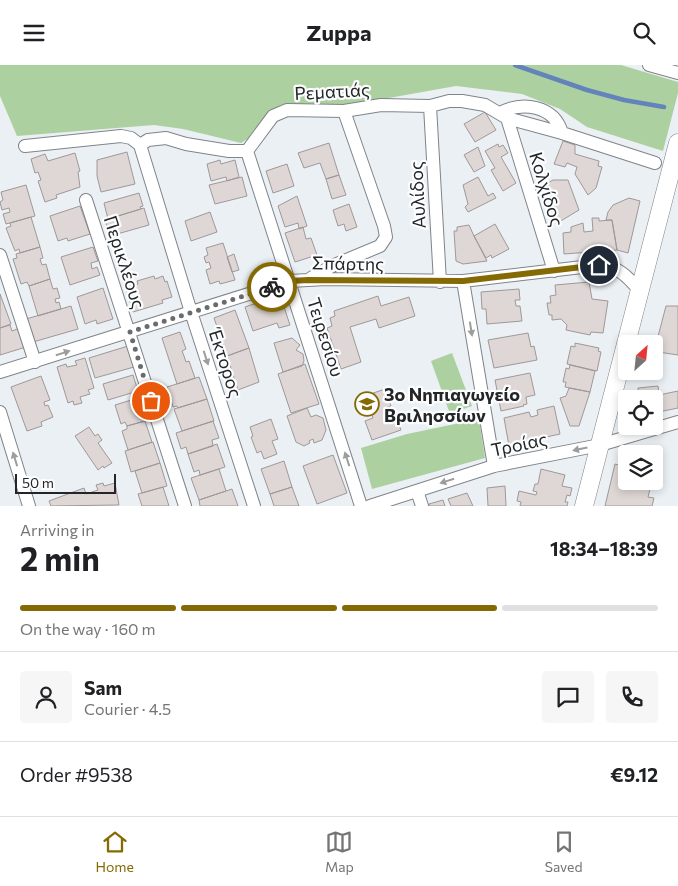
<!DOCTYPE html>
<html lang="en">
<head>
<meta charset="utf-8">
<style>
  body { margin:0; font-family:Commissioner,sans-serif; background:#f6f6f6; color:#202124; height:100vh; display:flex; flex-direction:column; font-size:19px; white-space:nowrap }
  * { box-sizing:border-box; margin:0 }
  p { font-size:16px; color:#757577 }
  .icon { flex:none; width:28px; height:28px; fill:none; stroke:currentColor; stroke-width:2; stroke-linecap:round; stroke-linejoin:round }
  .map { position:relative; height:441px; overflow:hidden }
  .drawer { display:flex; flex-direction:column; background:#fff; flex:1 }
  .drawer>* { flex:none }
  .needle { width:32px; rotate:27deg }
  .tools { position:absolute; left:618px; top:270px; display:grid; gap:10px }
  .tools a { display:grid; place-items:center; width:45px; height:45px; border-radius:5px; background:#fff; box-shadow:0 2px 8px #0003; font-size:25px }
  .scale { position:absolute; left:15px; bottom:12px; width:101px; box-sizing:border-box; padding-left:5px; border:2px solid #232527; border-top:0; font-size:14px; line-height:18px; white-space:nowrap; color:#232527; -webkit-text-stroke:4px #fbfdfe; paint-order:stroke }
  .pin { position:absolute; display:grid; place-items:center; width:42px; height:42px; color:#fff; margin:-21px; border:2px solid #fff; border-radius:50%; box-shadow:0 1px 5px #0007 }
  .courier { position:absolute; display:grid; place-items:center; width:50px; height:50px; margin:-25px; border:4px solid #856a04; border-radius:50%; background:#fff; color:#222; box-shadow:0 1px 6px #0007 }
  .summary em { font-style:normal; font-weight:700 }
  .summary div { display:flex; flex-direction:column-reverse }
  .summary { display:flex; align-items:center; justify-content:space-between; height:85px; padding:0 20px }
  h1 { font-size:32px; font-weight:700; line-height:38px }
  .bar { display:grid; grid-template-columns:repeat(4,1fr); gap:8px 5px; align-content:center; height:60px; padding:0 20px }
  .bar i { height:6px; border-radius:4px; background:#e0e0e0 }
  .bar .selected { background:#856a04 }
  .bar p { grid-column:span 4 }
  .line { display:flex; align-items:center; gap:12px; padding:0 20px; border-top:1px solid #e0e0e0 }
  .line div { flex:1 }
  .round { display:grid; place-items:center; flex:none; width:52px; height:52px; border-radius:5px; background:#f6f6f6 }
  header { display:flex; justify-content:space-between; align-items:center; height:65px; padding:0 20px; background:#fff; font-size:22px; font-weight:700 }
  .tabs { display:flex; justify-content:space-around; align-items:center; height:70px; border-top:1px solid #e0e0e0; background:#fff; font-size:14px; color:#757577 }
  .tabs a { display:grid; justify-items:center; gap:2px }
  .tabs .selected { color:#856a04 }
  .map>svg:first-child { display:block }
</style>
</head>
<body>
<header><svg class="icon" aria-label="menu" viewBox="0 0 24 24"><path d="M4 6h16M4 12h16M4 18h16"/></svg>Zuppa<svg class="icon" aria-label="search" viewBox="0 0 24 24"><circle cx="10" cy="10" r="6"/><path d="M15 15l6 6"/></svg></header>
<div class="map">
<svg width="678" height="441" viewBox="0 0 678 441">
  <rect width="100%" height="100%" fill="#ebf0f4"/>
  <path fill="#add0a1" d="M0,0H621L678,17V28L663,86L587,62L560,44L522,29L456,21L344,41L283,39L270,46L249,73L241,78L183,64L154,60L17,71L0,31Z
    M452,288L472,341L450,349L431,296Z
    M479,354L485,393L372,424L361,383L407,369Z"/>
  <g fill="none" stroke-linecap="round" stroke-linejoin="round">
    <path stroke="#6384bb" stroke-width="4.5" d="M515,0L587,25L624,35L664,42"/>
  </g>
  <path fill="#ded7d6" stroke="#9f9898" d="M485,47L496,65L475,77L464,59Z
    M563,76L575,80V89L599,96L598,101L602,102L596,123L588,130L575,109L577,102L567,98L565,102L554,99Z
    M329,78L339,110L326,114L320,98L304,103L298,88Z
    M498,79L499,82L503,80L508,88L501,92L516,118L503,126L491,105L495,103L485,86Z
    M478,82L485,101L474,107L464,90Z
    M127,87L135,119L101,127L97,111V95Z
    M75,88L80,106L78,107L80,122L56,130L57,133L45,137L38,116L41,115L38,107L35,108L31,94L45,89L48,96Z
    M220,95L221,99L235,95L239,112L227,116L226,112L211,116L207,99Z
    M287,99L294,121L273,128L266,106Z
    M339,110L346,130L332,134L326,114Z
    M242,112L247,131L215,139L209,120Z
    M478,112L488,131L493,128L496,133L468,147L465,142L468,139L463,120Z
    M553,115H568L579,145L559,157L546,119Z
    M26,120L35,151L6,159L3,149L10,147L9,143L2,145L0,137L3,135L1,127Z
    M139,128L143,141L140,142L141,144L108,154L104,138Z
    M297,131L307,161L299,164L298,158L285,162L278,141Z
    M629,133L640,136L628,188L617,185L612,155H606L608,147L613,140Z
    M349,139L357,162L346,166L344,159L338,161L333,145Z
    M80,141L90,169L68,176L67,173L58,176L50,151Z
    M144,143L149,160L110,171L105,155Z
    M210,147L217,167L191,176L185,156Z
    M31,152L40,182L20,188L19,184L15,186L6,163L11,161L10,158Z
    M592,153H599V156L612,155L617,185L564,189L563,168L571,167V162L583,158L584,167L593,166Z
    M495,159L509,184L492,193L491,190L486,193L474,171Z
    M469,160L474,171L487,196L463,199L456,196L454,166H457V162Z
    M303,162L306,174L311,173L317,190L295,197L285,168Z
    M223,178L235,215L220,219L219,216L210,219L206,205L211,203L209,197L206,198L204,192L208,190L206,183Z
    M40,182L43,193L40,194L42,200L46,199L50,214L29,221L27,217L21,219L13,194L17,193L16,189Z
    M93,182L98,196L91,198L92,204L97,202L100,210L70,220L61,192Z
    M234,189L239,205L232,207L227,192Z
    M154,211L155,214L163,211L165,217L167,216L172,232L162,235L163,238L133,247L126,223L138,219L137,216Z
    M50,214L53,224L57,223L60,233L55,234L56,238L59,237L61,244L38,251L29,221Z
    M589,217L592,234L608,236L603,268L591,267L590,270L566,265L567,260L561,254L552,255V250H549L547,238H551L550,231L556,230L555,220Z
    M103,223L113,254L97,259L96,255L85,259L77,232Z
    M519,224L520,235H515L516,241H520L522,256L487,259L486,244H482L481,227Z
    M0,229L11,259L0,263Z
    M280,230L290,260L279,263L277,258L253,266L245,242Z
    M378,231L381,241L409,232L415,251L379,263L376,254L350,262L361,297L341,304L327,263L332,261L330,253L335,251L334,246Z
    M71,241L78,264L33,277L26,254Z
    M666,241H678V290L658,287L655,283Z
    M235,245L249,283L227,291L214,253Z
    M10,260L12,266L20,263L26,282L0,290V263Z
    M180,267L186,284L182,286L184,291L186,297L189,296L195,313L177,319L162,273Z
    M528,268L531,282L534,281L537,295L494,303L488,275Z
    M292,273L300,280L296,285L303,289L304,296L302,301L283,307L274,278Z
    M575,278L599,283L598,286L601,287L597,306L567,299L571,281L575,282Z
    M128,281L134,302L95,313L89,293Z
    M249,283L259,317L238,325L227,291Z
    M85,293L94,323L88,325L90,329L80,332L82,338L74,340L73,336L68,338L57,302L66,299L67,302L77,300L75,296Z
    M305,299L319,339L291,348L278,309Z
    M570,300L595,306L590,327L565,322L566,317H563L566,303L569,304Z
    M530,308L535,330L526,332L527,339L523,340L524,341L501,346L495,315Z
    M133,310L138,326L108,335L103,319Z
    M41,311L50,335L44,337L45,341L48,340L53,352L41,357L42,361L27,366L11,322Z
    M199,312L207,334L178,343L177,341L173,342L167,322Z
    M658,321L659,330L678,326V343L654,348V334H639L638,323Z
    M569,323L590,327L579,361H570L560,333L566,331Z
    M385,324L391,341L385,343L387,349L394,347L401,365L372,375L365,356L373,353L371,347L364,349L359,333Z
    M138,333L145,356L127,361L125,357L121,359L115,340Z
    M207,334L214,356L182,366L174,344Z
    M554,341L560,369L537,374L536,372L531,373V375L509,381L504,353L529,347L531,352L538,350L537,345Z
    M307,343L311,352L316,350L323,353L326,365L322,375L314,378L313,374L309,376L310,378L304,381L296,377L287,351Z
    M271,354L278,374L272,376L277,389L264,394L261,386L257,388L251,372L253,371L250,362Z
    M145,356L152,377L128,385L122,366L127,364V361Z
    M213,356L219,373L212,375L213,381L188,389L186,382L181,384L176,368Z
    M89,362L95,371L98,369L102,375L98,378L112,398L104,403L103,401L98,405L75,371Z
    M153,377L160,398L131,407L125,386Z
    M217,379L225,402L200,410L199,405L194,407L188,389Z
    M333,390L347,428L317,439L303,401Z
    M284,396L292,422L270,429L261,404Z
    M160,398L167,421L142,428L135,406Z
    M615,399L626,402V416H652L648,432L654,433L652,441H605Z
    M219,404L226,426L199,435L191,413Z
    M541,404L565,410L562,421L572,423L570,431L567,430L565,437H568L567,441H520L521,437L517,436L519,426L536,430L537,427L533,426L535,419H538Z
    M103,418L104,421L115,418L119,440L51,441L49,436L84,423L86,429L98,425L96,420Z
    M505,421L506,441H488L487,423Z
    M163,422L169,441H142L138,429Z
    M292,422L299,441H274L270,429Z
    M232,424L238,441H200L199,435Z
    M467,428L473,441H451L448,434Z
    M443,435L445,441H430L429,439Z"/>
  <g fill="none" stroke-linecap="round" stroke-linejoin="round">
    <g stroke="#808488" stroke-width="14">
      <path id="street" d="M649,0L678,8
        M430,41L440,217
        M500,48C522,36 554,40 562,68
        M507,53L554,206
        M140,80L148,75L166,73L186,79L229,86H247L273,51L287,45L344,46L381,40L430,41L449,36H462L485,40L507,53L562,68L655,98
        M25,81L121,71L131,73L140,80L191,247L254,441
        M247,86L361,441
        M86,135L185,441
        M0,190L35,297
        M311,213L332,201L380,181L386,172L384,161L344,46
        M463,216L494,401
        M0,307L290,216L326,214L463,216L599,200C619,202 627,211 640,226
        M0,347L29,441
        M417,426L422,441
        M370,441L494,401L600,380L678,357"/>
    </g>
    <g stroke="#808488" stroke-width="19">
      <path id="secondary" d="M584,441L678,78"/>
    </g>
    <use href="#street" stroke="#fff" stroke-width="12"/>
    <use href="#secondary" stroke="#fff" stroke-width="18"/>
  </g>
  <defs><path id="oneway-solid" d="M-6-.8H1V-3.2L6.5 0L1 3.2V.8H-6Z" transform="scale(1.25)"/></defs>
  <g fill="#9c9d9e">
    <use href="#oneway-solid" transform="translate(471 264) rotate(81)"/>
    <use href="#oneway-solid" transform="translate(63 288) rotate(-17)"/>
    <use href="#oneway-solid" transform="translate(206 293) rotate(72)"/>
    <use href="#oneway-solid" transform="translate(580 384) rotate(168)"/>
    <use href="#oneway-solid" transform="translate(15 394) rotate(-107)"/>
    <use href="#oneway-solid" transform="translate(347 394) rotate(-108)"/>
    <use href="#oneway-solid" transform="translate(447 416) rotate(162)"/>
  </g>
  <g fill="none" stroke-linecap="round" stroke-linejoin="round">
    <path stroke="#696c6f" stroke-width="5" stroke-dasharray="0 9" d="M151,336L130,267L272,222"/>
    <path stroke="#856a04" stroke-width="6" d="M272,222L290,216L308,215L463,216L599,200"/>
  </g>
  <defs>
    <g id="school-ring" transform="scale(1.25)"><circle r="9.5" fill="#fbfdfe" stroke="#856a04" stroke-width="1.5"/><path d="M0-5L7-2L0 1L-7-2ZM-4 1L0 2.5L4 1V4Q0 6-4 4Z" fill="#856a04"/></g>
  </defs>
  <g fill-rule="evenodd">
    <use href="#school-ring" x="367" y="339"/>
  </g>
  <g text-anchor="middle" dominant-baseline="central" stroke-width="4.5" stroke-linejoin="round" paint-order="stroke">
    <g font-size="18" fill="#232527" stroke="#fbfdfe">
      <text transform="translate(332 26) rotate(-3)">Ρεματιάς</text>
      <text transform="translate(547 124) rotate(73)">Κολχίδος</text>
      <text transform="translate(417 130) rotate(-93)">Αυλίδος</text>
      <text transform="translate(125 197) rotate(72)">Περικλέους</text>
      <text transform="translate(348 198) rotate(1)">Σπάρτης</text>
      <text transform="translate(326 272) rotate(72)">Τειρεσίου</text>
      <text transform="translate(226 298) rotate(72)">Έκτορος</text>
      <text transform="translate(519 379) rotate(-12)">Τροίας</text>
    </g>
    <g font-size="18" font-weight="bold" fill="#232527" stroke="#fbfdfe" text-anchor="start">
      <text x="384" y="329">3ο Νηπιαγωγείο<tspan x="384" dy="21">Βριλησσίων</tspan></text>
    </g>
  </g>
</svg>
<div class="tools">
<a><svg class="needle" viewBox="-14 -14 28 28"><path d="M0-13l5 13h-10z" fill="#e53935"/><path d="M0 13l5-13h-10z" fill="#757577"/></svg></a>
<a><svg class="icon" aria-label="locate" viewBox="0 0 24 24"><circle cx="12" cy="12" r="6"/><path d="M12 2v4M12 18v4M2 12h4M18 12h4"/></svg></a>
<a><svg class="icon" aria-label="layers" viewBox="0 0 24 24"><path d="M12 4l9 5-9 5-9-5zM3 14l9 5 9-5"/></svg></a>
</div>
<div class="scale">50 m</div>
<div class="pin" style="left:151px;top:336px;background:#ea580c"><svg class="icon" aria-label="bag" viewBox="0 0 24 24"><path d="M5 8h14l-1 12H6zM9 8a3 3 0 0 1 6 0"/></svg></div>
<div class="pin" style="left:599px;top:200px;background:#1f2937"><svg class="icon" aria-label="home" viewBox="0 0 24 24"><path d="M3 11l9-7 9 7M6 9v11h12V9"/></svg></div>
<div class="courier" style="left:272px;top:222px"><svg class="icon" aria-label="bike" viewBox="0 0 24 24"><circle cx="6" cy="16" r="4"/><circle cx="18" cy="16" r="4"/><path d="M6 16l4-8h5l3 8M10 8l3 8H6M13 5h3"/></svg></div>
</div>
<section class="drawer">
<div class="summary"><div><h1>2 min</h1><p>Arriving in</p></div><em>18:34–18:39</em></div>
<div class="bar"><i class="selected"></i><i class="selected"></i><i class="selected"></i><i></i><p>On the way · 160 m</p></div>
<div class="line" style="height:90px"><a class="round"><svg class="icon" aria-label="person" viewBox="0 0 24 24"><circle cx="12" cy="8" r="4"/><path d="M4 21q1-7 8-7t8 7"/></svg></a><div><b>Sam</b><p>Courier · 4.5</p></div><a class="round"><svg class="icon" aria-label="chat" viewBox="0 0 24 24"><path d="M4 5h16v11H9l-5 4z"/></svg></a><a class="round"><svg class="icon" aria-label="phone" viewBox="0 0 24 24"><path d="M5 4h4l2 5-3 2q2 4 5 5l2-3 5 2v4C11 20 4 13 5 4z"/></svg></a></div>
<div class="line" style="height:65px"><div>Order #9538</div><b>€9.12</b></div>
</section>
<nav class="tabs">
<a class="selected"><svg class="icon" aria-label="home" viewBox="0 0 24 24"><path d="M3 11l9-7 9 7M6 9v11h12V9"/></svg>Home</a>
<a><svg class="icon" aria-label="map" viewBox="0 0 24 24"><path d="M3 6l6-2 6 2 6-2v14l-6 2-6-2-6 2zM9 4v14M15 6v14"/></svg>Map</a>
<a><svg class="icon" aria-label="saved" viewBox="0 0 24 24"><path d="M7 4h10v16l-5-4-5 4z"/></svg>Saved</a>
</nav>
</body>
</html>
